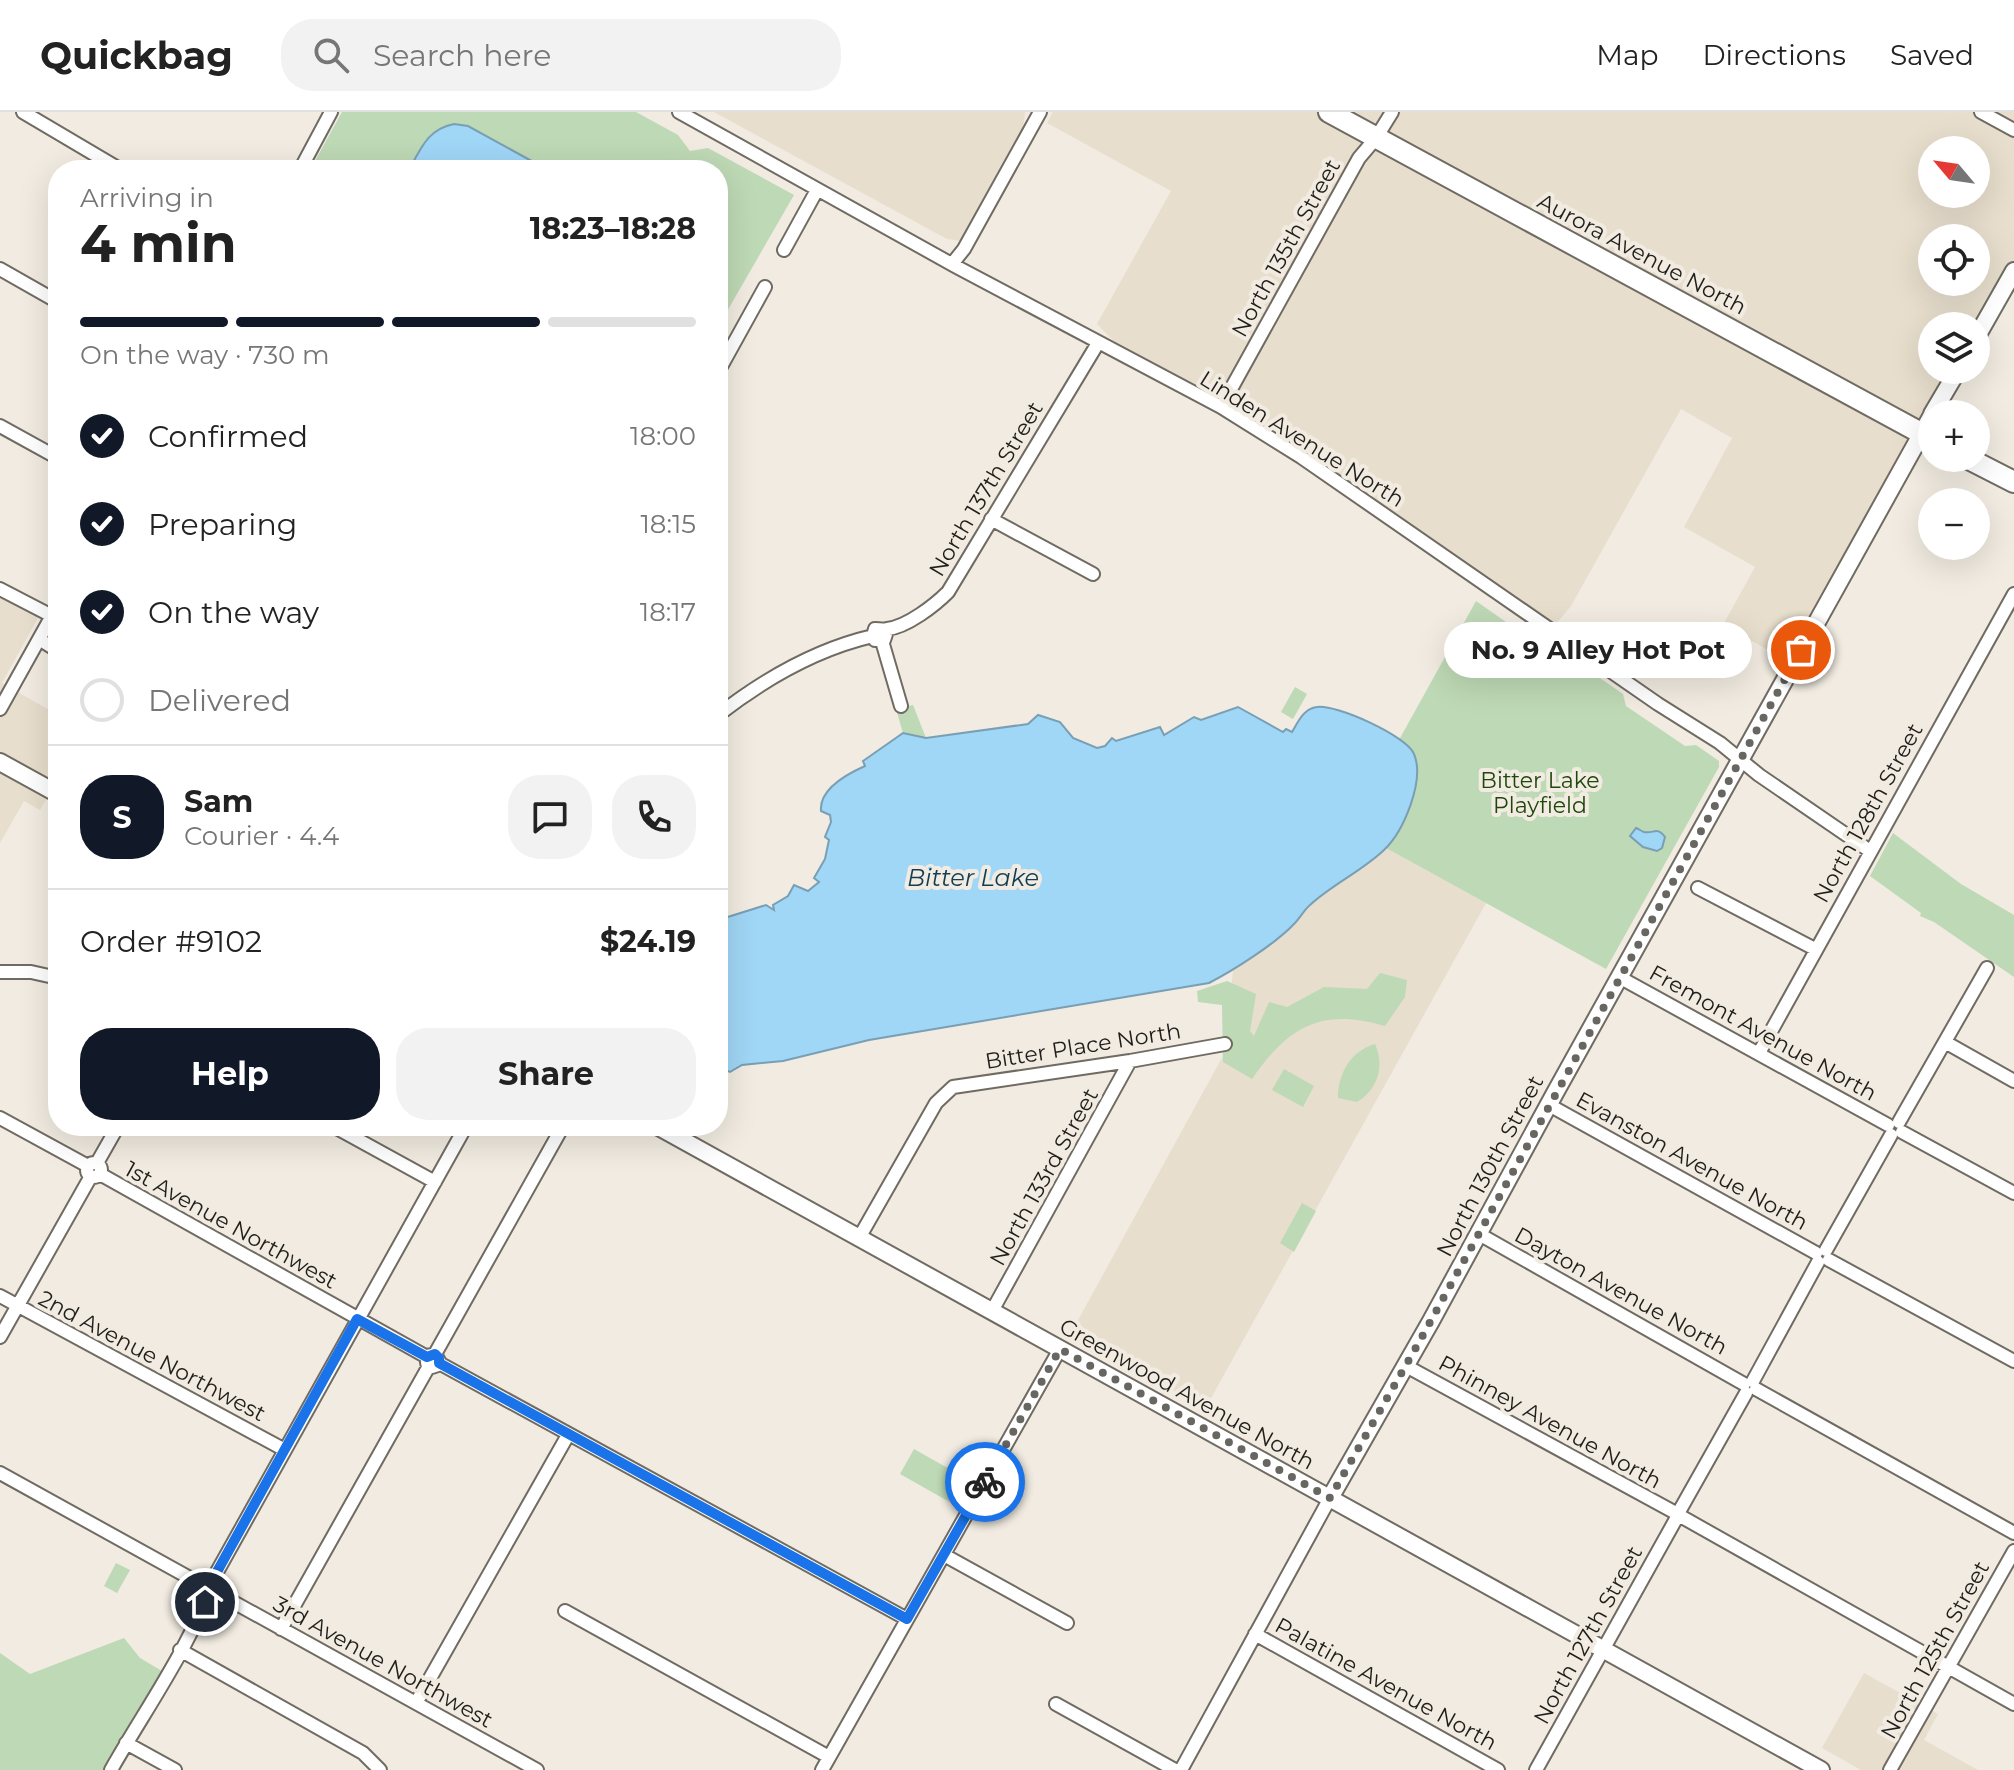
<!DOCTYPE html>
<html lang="en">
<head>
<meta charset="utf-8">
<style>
  body { margin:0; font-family:Montserrat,sans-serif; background:#f2f2f2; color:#222; height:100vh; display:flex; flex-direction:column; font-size:30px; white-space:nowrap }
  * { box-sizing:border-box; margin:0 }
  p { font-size:26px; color:#767676 }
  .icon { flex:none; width:44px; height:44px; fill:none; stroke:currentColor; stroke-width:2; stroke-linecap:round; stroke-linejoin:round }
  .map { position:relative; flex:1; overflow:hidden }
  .side { position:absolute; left:48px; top:48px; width:680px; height:976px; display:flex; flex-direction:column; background:#fff; border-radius:32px; box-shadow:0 8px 32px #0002 }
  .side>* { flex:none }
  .needle { width:52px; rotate:299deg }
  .fabs { position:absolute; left:1918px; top:24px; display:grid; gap:16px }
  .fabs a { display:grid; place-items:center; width:72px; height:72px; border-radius:50%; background:#fff; box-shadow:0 8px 32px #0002; font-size:40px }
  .pin { position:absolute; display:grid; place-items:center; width:68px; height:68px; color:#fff; margin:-34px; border:4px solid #fff; border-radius:50%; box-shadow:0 2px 8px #0007 }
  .courier { position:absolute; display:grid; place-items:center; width:80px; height:80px; margin:-40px; border:6px solid #1a73e8; border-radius:50%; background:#fff; color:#222; box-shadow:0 2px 10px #0007 }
  .bubble { position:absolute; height:56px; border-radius:28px; background:#fff; box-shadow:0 8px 32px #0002; font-size:26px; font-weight:700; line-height:56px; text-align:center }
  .head em { font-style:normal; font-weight:700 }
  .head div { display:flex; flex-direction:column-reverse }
  .head { display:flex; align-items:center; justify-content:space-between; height:136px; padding:0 32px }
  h1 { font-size:52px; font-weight:700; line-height:60px }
  .bar { display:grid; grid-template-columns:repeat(4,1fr); gap:12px 8px; align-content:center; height:96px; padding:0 32px }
  .bar i { height:10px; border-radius:6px; background:#e0e0e0 }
  .bar .active { background:#111827 }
  .bar p { grid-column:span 4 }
  .line { display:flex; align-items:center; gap:20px; padding:0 32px; border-top:2px solid #e0e0e0 }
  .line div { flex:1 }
  .round { display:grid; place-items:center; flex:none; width:84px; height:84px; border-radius:32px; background:#f2f2f2 }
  ol { padding:0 32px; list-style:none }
  li { display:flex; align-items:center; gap:24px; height:88px }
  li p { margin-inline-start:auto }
  li .icon { padding:8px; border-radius:50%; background:#111827; color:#fff; stroke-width:4 }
  li:last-child { color:#767676 }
  li i { width:44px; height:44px; border:4px solid #e0e0e0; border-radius:50% }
  .primary-button { display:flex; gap:16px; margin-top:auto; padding:16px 32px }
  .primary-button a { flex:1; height:92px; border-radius:32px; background:#111827; color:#fff; font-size:32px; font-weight:700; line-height:92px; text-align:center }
  .primary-button a+a { background:#f2f2f2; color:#222 }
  header { display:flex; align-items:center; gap:48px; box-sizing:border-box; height:112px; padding:0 40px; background:#fff; border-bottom:2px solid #e0e0e0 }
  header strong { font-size:38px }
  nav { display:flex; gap:44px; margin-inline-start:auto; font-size:28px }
  .search { width:560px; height:72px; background:#f2f2f2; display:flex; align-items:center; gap:20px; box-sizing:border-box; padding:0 28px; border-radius:32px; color:#767676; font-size:30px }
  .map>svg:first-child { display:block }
</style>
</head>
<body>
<header>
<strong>Quickbag</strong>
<div class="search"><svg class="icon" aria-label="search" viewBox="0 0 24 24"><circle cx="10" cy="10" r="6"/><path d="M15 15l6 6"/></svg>Search here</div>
<nav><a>Map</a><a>Directions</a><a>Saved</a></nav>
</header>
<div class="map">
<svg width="2014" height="1658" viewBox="0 0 2014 1658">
  <rect width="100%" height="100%" fill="#f1ebe1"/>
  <path fill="#e7decd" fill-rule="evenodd" d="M714,0H1025L1023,17L961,129L947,127Z
    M1053,0H2014V159L1976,214H1932V258H1958L1792,551L1723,513L1755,455L1684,415L1732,326L1681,297L1571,494L1551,518L1301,345L1135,251L1097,212L1171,79L1047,11ZM1932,38H1976V82H1932ZM1932,126H1976V170H1932Z
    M0,483L39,504L2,571L58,603V667L40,698L24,689L0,731Z
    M1386,736L1486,791L1205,1297L1071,1221L1224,942L1233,859L1293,814L1309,794Z
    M1864,1561L1938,1602L1924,1628L1978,1658H1861L1822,1636Z"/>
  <path fill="#bed9b5" d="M342,0H636L678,23L690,39L708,36L794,83L718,215V58H548L468,14L426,27L409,58H310Z
    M1476,489L1586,566H1600L1623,582L1626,594L1685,634L1696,633L1719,649V655L1606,857L1386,736C1403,708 1439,653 1399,628Z
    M1295,575L1307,582L1293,607L1281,600Z
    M913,593L926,626L903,621L896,597Z
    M1893,721L1961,772L2014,803V865L1934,810L1920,804L1921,801L1870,764Z
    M1380,861L1407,868L1405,885L1385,914C1321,895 1288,915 1252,967L1223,950L1222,893L1198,890L1197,879L1227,869L1256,882L1250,919L1254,924L1269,890L1287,895L1324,875L1367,877Z
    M1375,932C1385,954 1378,977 1357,990L1338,986C1338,961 1351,939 1375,932Z
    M1284,957L1314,974L1303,995L1272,978Z
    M1302,1091L1316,1099L1294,1140L1280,1131Z
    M914,1337L976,1372L962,1397L900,1362Z
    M116,1451L130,1458L117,1481L104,1474Z
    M124,1526L140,1546L162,1559L106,1658H0V1541L30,1562Z"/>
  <path fill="#a0d6f6" stroke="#799fb4" stroke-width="2" d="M454,12L468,14L548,58H409C421,36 428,17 454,12Z
    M1238,595L1283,620L1286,617L1292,620C1298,610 1304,596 1317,595C1336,592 1407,624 1414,642C1425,668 1404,719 1384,738C1362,759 1333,772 1310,793C1304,798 1300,806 1294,812C1275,832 1234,858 1209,871L869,928L783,949L742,953L730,960L718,955V808L766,793L774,798L773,793L788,784L794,773L808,779L819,770L814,766L825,747L829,728L825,725L831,710L830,703L821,699C819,677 847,662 865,654L863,649L903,621L926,626L1028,612L1038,603L1060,610L1073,626L1097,636L1105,634L1112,626L1116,629L1160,615L1164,623L1194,605L1201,608Z
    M1636,716C1639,717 1641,719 1644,720C1654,722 1657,714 1665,725L1662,736L1657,739L1643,735L1630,724Z"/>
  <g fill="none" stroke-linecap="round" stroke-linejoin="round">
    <g stroke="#706b62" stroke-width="16">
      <path id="minor" d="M23,0L121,58
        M679,0L955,154L1221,295L1301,345L1658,592L1720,631L1759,663L1870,739
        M1981,0L2014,18
        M300,58L331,0
        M784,138L817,78
        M952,152L964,137L1040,0
        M0,157L58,190
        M718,260L765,175
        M1221,295L1359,46L1376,26L1392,0
        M0,314L58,346
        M991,407L1093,462
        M0,477L52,504
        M885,518L886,522L884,528H875L873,524L875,517C879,517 883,518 887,517C907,515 935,493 948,480L1098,231
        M39,527L58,539
        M882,529L901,594
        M0,597L58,493
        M718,603C763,568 817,537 873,524
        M1698,776L1815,837
        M0,860H31L58,866
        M1619,865L1888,1013
        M1945,930L2014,969
        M1759,941L2014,482
        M1549,993L1816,1141
        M0,1006L88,1054
        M1899,1010L1987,856
        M333,1014L435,1070
        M1902,1020L2014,1081
        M87 1058a7 7 0 1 1 14 0a7 7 0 1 1-14 0Z
        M97,1051L118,1014
        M100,1062L427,1245
        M1479,1122L1744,1272
        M859,1126L936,991L953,975L1130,949L1225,932
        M1826,1138L1891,1023
        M1829,1148L2014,1249
        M0,1184L285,1338
        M992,1199L1130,949
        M0,1225L91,1064
        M435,1242L439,1249L438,1253L432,1255L427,1251V1244L435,1242L563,1014
        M439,1251L907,1507
        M1406,1254L1674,1400
        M1753,1269L1818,1150
        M1756,1277L2014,1421
        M0,1361L537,1658
        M1680,1398L1746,1281
        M1682,1405L2014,1592
        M944,1443L1067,1511
        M565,1499L829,1645
        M281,1517L429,1254
        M1255,1522L1498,1658
        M180,1538L363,1641L380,1658
        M416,1591L568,1323
        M1056,1592L1175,1658
        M126,1631L175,1658
        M111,1658C146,1596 191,1535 213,1467L466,1014
        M822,1658L1060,1237
        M1181,1658L1330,1386
        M1536,1658L1676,1407
        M1890,1658L2014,1439"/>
    </g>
    <g stroke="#706b62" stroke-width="20">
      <path id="major" d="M1976,226L2014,159
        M1932,302L1958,258
        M0,650L58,682
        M657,1014L1821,1658
        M1330,1386L1431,1209L1555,981L1932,303"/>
    </g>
    <g stroke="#706b62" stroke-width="24">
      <path id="highway" d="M1329,0L1932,327
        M1967,346L2014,370"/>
    </g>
    <use href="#minor" stroke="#fff" stroke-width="12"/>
    <use href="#major" stroke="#fff" stroke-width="16"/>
    <use href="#highway" stroke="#fff" stroke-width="20"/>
  </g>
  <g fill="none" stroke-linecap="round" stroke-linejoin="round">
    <path stroke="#686660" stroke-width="8" stroke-dasharray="0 14.4" d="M985,1370L1060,1237L1330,1386L1418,1232L1801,538"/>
    <path stroke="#1a73e8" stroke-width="10" d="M205,1490L213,1467L357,1207L427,1245L435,1242L439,1246V1251L907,1507L985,1370"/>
  </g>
  <g text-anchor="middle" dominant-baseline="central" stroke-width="8" stroke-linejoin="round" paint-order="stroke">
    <g font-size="22" fill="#1f1e1a" stroke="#f1ebe1">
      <text transform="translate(1286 136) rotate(-61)">North 135th Street</text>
      <text transform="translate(1642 142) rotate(28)">Aurora Avenue North</text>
      <text transform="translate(1302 327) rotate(32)">Linden Avenue North</text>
      <text transform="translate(986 377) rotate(-59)">North 137th Street</text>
      <text transform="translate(1868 701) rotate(-61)">North 128th Street</text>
      <text transform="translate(1763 921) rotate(29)">Fremont Avenue North</text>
      <text transform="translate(1083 934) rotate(-9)">Bitter Place North</text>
      <text transform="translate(1692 1049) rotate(29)">Evanston Avenue North</text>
      <text transform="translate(1490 1054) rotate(-62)">North 130th Street</text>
      <text transform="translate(1044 1065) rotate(-61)">North 133rd Street</text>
      <text transform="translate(231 1113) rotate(29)">1st Avenue Northwest</text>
      <text transform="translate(1621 1179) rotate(29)">Dayton Avenue North</text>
      <text transform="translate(152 1244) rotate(28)">2nd Avenue Northwest</text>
      <text transform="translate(1187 1282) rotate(29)">Greenwood Avenue North</text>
      <text transform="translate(1550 1310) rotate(29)">Phinney Avenue North</text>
      <text transform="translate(1588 1523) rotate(-61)">North 127th Street</text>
      <text transform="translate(1935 1538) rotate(-61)">North 125th Street</text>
      <text transform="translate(383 1550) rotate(29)">3rd Avenue Northwest</text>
      <text transform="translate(1386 1572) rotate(29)">Palatine Avenue North</text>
    </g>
    <g font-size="22" fill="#1d480a" stroke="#f1ebe1">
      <text x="1540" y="668">Bitter Lake<tspan x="1540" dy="25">Playfield</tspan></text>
    </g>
    <g font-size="24" font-style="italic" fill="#113e54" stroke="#f1ebe1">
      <text x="973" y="765">Bitter Lake</text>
    </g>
  </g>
</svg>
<div class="fabs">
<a><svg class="needle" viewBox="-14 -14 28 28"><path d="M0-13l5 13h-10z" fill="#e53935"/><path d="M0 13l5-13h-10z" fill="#767676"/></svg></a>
<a><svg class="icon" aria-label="locate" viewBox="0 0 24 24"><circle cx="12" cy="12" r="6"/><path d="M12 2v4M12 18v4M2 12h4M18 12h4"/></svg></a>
<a><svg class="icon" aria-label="layers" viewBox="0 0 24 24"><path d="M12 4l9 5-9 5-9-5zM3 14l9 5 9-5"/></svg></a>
<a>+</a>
<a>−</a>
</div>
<div class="pin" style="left:1801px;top:538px;background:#ea580c"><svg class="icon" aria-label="bag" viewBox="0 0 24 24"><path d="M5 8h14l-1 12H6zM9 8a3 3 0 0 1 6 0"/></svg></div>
<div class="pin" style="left:205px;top:1490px;background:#1f2937"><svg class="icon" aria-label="home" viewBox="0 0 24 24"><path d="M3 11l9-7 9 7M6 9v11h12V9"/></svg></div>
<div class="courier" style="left:985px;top:1370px"><svg class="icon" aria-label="bike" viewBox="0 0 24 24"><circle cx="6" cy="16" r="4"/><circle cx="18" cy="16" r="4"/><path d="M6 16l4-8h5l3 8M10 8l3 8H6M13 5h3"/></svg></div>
<div class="bubble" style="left:1444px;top:510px;width:308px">No. 9 Alley Hot Pot</div>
<section class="side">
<div class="head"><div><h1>4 min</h1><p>Arriving in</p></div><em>18:23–18:28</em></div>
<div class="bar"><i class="active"></i><i class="active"></i><i class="active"></i><i></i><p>On the way · 730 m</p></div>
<ol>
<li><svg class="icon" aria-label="check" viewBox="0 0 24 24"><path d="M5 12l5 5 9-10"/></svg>Confirmed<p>18:00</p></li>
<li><svg class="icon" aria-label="check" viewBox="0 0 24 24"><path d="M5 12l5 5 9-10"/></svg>Preparing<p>18:15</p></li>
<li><svg class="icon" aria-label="check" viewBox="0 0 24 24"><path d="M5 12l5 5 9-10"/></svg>On the way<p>18:17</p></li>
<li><i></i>Delivered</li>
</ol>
<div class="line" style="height:144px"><b class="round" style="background:#111827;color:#fff">S</b><div><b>Sam</b><p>Courier · 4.4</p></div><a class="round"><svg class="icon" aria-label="chat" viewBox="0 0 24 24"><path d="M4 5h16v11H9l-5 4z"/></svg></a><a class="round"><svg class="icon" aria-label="phone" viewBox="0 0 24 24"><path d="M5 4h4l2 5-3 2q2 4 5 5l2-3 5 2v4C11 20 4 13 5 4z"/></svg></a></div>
<div class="line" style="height:104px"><div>Order #9102</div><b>$24.19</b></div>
<div class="primary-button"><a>Help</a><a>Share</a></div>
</section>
</div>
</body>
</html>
